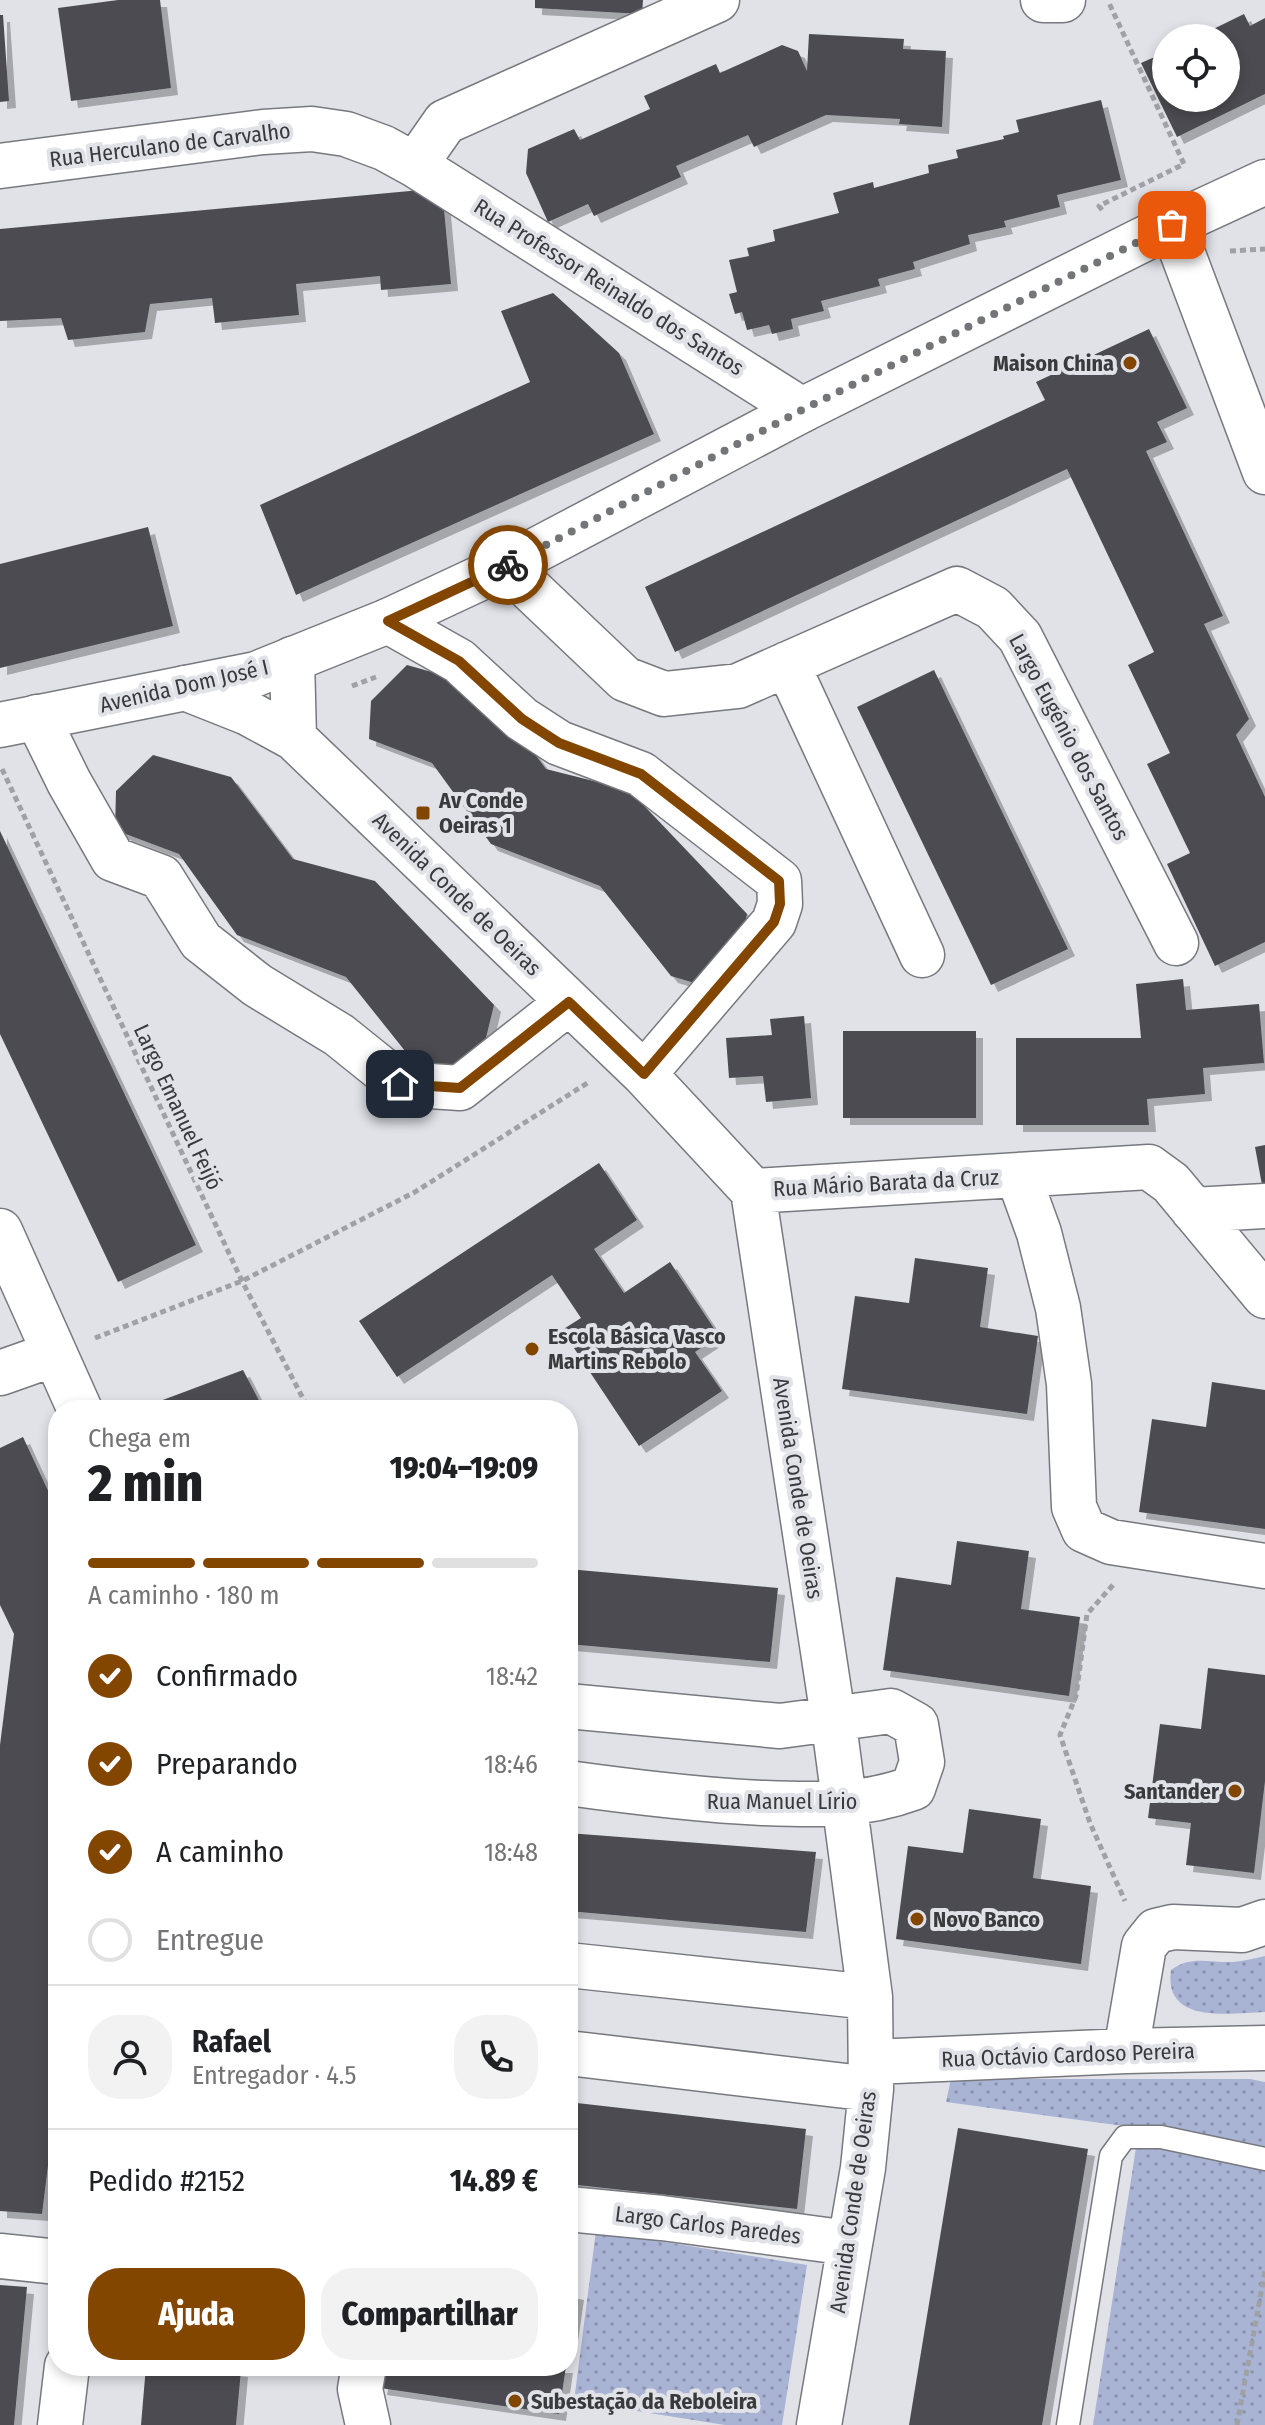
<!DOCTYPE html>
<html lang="pt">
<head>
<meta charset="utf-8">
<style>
  body { margin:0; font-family:"Fira Sans Condensed",sans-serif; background:#f2f2f2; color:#202124; height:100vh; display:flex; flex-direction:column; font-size:30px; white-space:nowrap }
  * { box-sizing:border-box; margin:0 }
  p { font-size:26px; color:#757577 }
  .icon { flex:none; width:44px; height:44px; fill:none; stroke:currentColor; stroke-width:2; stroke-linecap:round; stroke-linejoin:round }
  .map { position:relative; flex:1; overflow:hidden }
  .sheet { position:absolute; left:48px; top:1400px; width:530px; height:976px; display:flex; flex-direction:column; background:#fff; border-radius:32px; box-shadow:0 4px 12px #0003 }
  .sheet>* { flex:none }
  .buttons { position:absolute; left:1152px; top:24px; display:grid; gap:16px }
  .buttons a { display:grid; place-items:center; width:88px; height:88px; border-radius:50%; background:#fff; box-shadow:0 4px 12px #0003; font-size:40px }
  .pin { position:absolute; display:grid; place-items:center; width:68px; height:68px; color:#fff; margin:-34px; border-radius:16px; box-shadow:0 4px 12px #0006 }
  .courier { position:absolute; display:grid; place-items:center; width:80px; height:80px; margin:-40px; border:6px solid #824600; border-radius:50%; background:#fff; color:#222; box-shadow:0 2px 10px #0007 }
  .summary em { font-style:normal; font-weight:800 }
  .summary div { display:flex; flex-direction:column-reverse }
  .summary { display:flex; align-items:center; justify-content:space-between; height:136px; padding:0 40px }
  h1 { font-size:52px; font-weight:800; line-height:60px }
  .bar { display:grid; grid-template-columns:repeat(4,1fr); gap:12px 8px; align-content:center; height:96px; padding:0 40px }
  .bar i { height:10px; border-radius:6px; background:#e0e0e0 }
  .bar .selected { background:#824600 }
  .bar p { grid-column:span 4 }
  .line { display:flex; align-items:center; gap:20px; padding:0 40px; border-top:2px solid #e0e0e0 }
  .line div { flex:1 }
  .round { display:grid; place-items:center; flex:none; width:84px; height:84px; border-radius:32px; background:#f2f2f2 }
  ol { padding:0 40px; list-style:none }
  li { display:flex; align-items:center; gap:24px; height:88px }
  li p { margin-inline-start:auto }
  li .icon { padding:8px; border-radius:50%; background:#824600; color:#fff; stroke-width:4 }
  li:last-child { color:#757577 }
  li i { width:44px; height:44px; border:4px solid #e0e0e0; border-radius:50% }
  .action { display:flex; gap:16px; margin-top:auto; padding:16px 40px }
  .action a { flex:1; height:92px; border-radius:32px; background:#824600; color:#fff; font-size:32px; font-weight:800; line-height:92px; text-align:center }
  .action a+a { background:#f2f2f2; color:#202124 }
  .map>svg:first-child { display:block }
</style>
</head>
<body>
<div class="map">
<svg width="1265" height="2425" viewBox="0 0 1265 2425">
  <defs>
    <pattern id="park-dots" width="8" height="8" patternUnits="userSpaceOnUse" patternTransform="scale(2)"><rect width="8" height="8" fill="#a9b4d5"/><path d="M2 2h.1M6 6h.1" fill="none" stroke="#8b93ae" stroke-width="1.8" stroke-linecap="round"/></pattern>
    <filter id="shadow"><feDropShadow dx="7" dy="7" stdDeviation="0" flood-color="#0004"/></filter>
  </defs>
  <rect width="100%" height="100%" fill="#e0e2e8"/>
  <path fill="url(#park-dots)" d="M1265,1956V2012C1230,2013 1163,2025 1171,1970C1191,1955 1210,1963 1233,1962C1244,1961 1255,1958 1265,1956Z
    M951,2079H1250L1265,2082V2425H1093L1139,2128L946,2102Z
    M596,2231L807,2265L782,2425H725L574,2401Z"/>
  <path fill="#4b4c51" filter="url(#shadow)" d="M118,0H160L171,88L71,101L58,8Z
    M535,0H643L642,14L535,8Z
    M1244,14L1250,26L1265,18V94L1177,137L1141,63L1166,52V98H1226V38H1195Z
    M0,15H3L9,101L0,102Z
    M809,34L904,39L903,49L946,51L942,127L899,124L900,119L826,115L754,147L748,135L676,166L681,177L594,216L588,204L548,222L526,173L528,149L574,129L580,140L650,109L644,96L716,64L720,73L782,45L798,51L807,71Z
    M1101,100L1121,180L1057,195L1060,207L1004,221L1006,227L968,235L970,244L913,262L915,269L878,279L880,286L821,301L824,311L791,319L793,329L772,334L769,325L747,330L742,312L735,314L729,294L737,292L729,260L749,256L747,248L775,241L773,230L839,213L833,193L873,182L874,188L929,173L928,165L958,158L956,150L1004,139L1003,136L1019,132L1016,120Z
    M442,188L451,284L381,290L380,276L296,284L299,315L215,323L212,298L150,304L145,332L68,340L61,318L0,321V229Z
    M553,293L619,353L654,434L296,595L260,505L530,382L501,311Z
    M1149,329L1187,408L1157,422L1167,442L1146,451L1223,616L1204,624L1249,719L1236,735L1265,797V942L1215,966L1167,864L1190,853L1147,764L1170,753L1128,665L1154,652L1067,469L675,652L645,587L1045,400L1036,382Z
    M148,527L173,626L0,668V564Z
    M407,665L485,687L546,769L629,790L747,914L738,956L698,984L671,976L600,886L491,844L432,763L369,739L371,701Z
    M934,670L1068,949L991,985L857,707Z
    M153,755L231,777L293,859L375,881L494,1005L484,1046L444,1074L417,1066L346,977L237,935L179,854L115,830L116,791Z
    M0,831L196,1245L118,1282L0,1034Z
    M1183,979L1186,1010L1259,1004L1264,1063L1203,1068L1205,1094L1147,1099L1149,1125H1016V1038H1141L1136,984Z
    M804,1016L811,1098L766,1102L763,1076L729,1078L726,1038L772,1035L770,1019Z
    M843,1031H976V1118H843Z
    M1265,1145V1184L1262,1185L1255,1147Z
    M599,1163L637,1220L594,1249L624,1293L670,1262L719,1336L695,1352L722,1391L639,1446L562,1330L581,1318L552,1275L397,1377L359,1321Z
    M915,1258L988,1268L980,1327L1038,1336L1027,1414L842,1389L855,1296L909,1303Z
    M243,1370L264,1410H154L152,1404Z
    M1212,1382L1265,1390V1529L1139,1512L1152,1419L1206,1427Z
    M23,1437L58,1512V2085L42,2214L0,2211V1745L14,1634L0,1605V1448Z
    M957,1541L1029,1551L1021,1609L1080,1617L1069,1696L883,1670L896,1577L951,1585Z
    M568,1569L778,1588L770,1662L568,1644Z
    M1208,1668L1265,1675V1781L1254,1873L1186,1865L1191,1823L1148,1818L1160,1724L1201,1729Z
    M969,1809L1041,1819L1033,1878L1091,1886L1081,1964L896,1939L908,1846L963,1853Z
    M568,1833L816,1852L806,1932L568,1911Z
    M568,2102L806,2129L797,2209L568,2184Z
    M958,2128L1088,2149L1042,2425H909Z
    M0,2285L27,2287L14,2425H0Z
    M568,2291L577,2293L570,2341H568Z
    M146,2366H204L241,2370L236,2425H141Z
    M384,2366H566L559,2414L380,2388Z"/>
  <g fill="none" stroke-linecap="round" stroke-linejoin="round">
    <g stroke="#77797e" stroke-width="25">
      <path id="service" d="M1068,2425L1111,2156L1125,2137H1161L1265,2159"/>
    </g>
    <g stroke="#77797e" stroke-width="47">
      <path id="minor" d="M1043,0H1063
        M415,165L445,122L717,0
        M0,166L263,132L312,129L346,134L384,148L415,165L802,410
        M1172,225L1265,472
        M506,566L625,679L664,694L738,686L957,589L993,608L1020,637L1176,943
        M388,621L459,661L522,719L559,743L641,774L779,881L780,904L774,922L644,1074
        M292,659L294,738
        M787,664L922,955
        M185,688L248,713L294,738L644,1074L753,1191L833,1717L870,1997L871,2089L863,2168L819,2425
        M37,717L69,782L113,859L161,877L201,941L257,985L339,1035L400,1084L460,1088L569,1002
        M1018,1175L1039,1233L1058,1308L1069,1384L1074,1507L1084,1530L1111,1542L1265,1566
        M753,1191L1149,1167L1171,1183L1265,1296
        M1193,1210L1265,1206
        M0,1231L80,1410
        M0,1373L54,1354
        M568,1706L780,1726L891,1711L916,1725L922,1762L913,1788C862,1807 816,1805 762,1803C697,1800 633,1792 568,1783
        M568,1965L870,1997
        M1126,2051L1144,1946L1156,1931L1173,1927L1242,1930L1265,1922
        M568,2053L871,2089
        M872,2062L1126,2051L1265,2048
        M568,2209L662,2218L849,2243
        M0,2256L58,2262
        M364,2366L360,2389L368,2425
        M60,2425L67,2366"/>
    </g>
    <g stroke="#77797e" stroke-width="47">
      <path id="tertiary" d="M0,725L256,674L388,621L506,566L802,410L1172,225L1265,182"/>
    </g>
    <path stroke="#9fa1a5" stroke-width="5" stroke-dasharray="6 4" stroke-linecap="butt" d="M1102,210L1099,206L1184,164L1109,3
      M1230,251L1265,249
      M352,686L376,677
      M2,769L242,1281L309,1410
      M95,1338L242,1281L415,1192L589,1082
      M1113,1585L1087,1614L1076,1696L1060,1735L1090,1823L1125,1901
      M1237,2425L1265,2271"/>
    <use href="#service" stroke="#fff" stroke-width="22"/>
    <use href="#minor" stroke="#fff" stroke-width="44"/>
    <use href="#tertiary" stroke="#fff" stroke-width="44"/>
  </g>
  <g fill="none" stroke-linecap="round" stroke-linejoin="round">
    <path stroke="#737578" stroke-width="8" stroke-dasharray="0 14.4" d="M508,565L802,410L1172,225"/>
    <path stroke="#824600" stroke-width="10" d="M400,1084L460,1088L569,1002L644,1074L774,922L780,904L779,881L641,774L559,743L522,719L459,661L388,621L508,565"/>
  </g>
  <g fill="#824600" stroke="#e0e2e8" stroke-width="3">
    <circle cx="1130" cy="363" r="8"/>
    <rect x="415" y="805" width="16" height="16" rx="4"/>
    <circle cx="532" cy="1349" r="8"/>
    <circle cx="1235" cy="1791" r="8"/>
    <circle cx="917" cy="1919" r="8"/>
    <circle cx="515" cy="2401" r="8"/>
  </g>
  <g text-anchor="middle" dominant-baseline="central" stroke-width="8" stroke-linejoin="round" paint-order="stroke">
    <g font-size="22" fill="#393a3c" stroke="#e0e2e8">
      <text transform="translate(170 145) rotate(-7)">Rua Herculano de Carvalho</text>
      <text transform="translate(609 287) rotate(32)">Rua Professor Reinaldo dos Santos</text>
      <text transform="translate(184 686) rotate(-13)">Avenida Dom José I</text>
      <text transform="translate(1069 737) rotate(62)">Largo Eugénio dos Santos</text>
      <text transform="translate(457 894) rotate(44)">Avenida Conde de Oeiras</text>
      <text transform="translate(178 1107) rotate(65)">Largo Emanuel Feijó</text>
      <text transform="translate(886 1183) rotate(-3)">Rua Mário Barata da Cruz</text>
      <text transform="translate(798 1488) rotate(81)">Avenida Conde de Oeiras</text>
      <text x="782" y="1801">Rua Manuel Lírio</text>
      <text transform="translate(1068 2055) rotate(-2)">Rua Octávio Cardoso Pereira</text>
      <text transform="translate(853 2202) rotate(-82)">Avenida Conde de Oeiras</text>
      <text transform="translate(708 2225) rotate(7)">Largo Carlos Paredes</text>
    </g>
    <g font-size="22" font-weight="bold" fill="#393a3c" stroke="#e0e2e8" text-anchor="start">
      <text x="1114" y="363" text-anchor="end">Maison China</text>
      <text x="439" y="800">Av Conde<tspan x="439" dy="25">Oeiras 1</tspan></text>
      <text x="548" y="1336">Escola Básica Vasco<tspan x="548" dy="25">Martins Rebolo</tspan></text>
      <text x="1219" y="1791" text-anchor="end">Santander</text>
      <text x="933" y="1919">Novo Banco</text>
      <text x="531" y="2401">Subestação da Reboleira</text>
    </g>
  </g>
</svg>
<div class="buttons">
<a><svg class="icon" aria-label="locate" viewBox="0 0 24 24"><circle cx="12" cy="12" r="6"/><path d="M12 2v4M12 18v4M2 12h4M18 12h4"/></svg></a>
</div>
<div class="pin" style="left:1172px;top:225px;background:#ea580c"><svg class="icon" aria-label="bag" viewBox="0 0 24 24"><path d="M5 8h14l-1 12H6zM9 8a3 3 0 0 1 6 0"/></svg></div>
<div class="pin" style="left:400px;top:1084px;background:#1f2937"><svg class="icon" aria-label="home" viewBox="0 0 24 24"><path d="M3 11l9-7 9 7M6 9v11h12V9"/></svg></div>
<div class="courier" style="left:508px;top:565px"><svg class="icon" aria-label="bike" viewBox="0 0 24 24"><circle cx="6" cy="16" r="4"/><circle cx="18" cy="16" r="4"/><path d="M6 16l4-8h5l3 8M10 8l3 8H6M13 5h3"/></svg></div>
<section class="sheet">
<div class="summary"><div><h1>2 min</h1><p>Chega em</p></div><em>19:04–19:09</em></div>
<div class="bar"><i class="selected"></i><i class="selected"></i><i class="selected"></i><i></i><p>A caminho · 180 m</p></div>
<ol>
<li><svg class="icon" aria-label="check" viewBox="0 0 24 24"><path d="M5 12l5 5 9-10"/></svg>Confirmado<p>18:42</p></li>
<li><svg class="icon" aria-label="check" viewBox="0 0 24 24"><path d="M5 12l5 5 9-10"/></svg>Preparando<p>18:46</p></li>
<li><svg class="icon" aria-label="check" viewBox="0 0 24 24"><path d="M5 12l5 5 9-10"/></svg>A caminho<p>18:48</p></li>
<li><i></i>Entregue</li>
</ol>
<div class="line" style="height:144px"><a class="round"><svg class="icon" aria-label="person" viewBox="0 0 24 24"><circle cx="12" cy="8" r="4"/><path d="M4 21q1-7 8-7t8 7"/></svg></a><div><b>Rafael</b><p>Entregador · 4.5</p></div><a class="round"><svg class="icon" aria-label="phone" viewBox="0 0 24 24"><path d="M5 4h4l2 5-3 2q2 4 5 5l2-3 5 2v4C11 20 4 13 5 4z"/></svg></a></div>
<div class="line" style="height:104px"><div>Pedido #2152</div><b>14.89 €</b></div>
<div class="action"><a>Ajuda</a><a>Compartilhar</a></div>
</section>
</div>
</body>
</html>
